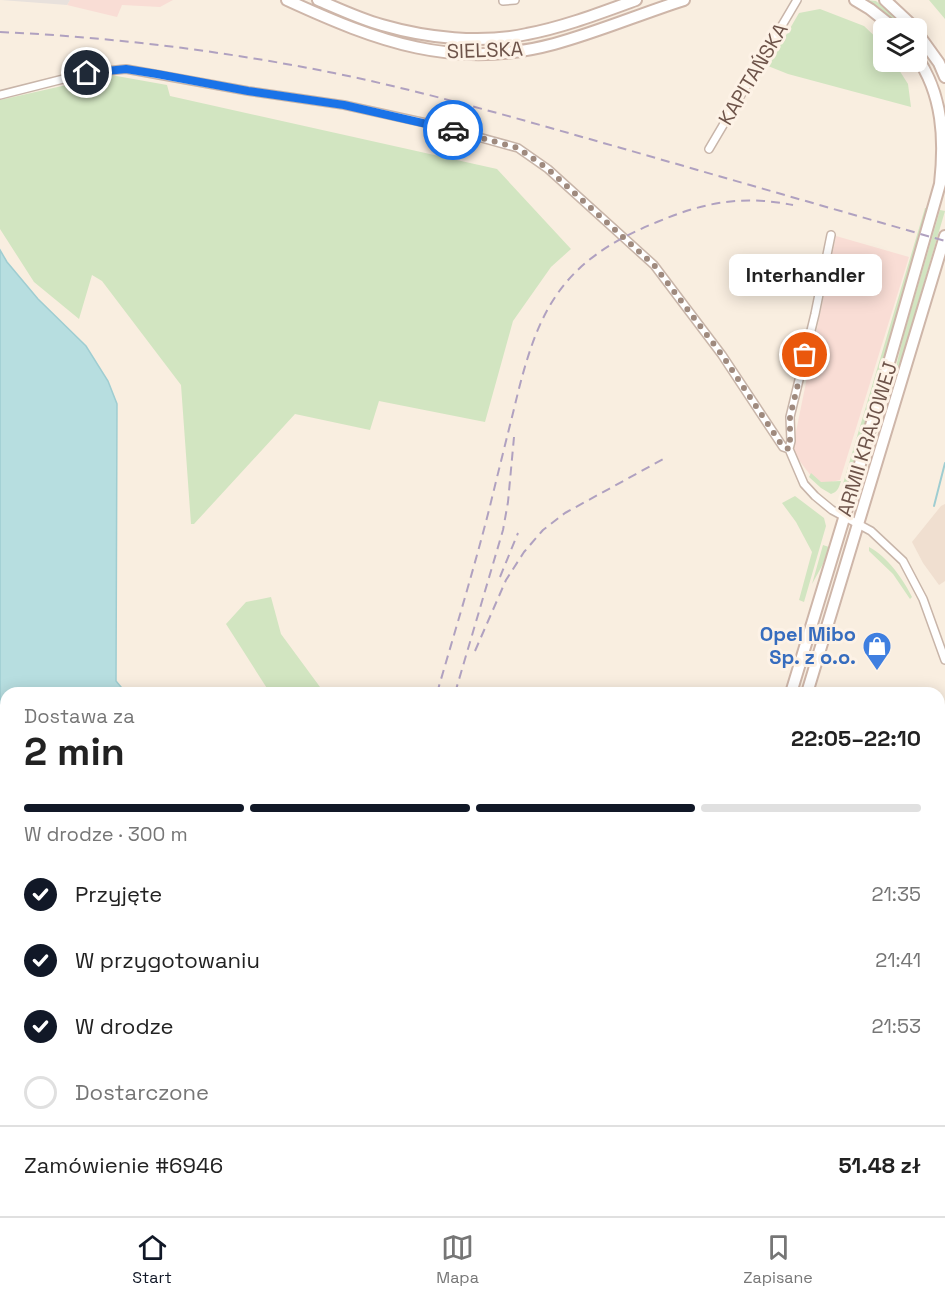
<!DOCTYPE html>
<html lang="pl">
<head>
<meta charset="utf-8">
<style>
  body { margin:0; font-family:"Space Grotesk",sans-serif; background:#f2f2f2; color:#222; height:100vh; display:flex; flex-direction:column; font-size:22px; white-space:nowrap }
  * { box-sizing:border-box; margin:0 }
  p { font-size:20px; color:#767676 }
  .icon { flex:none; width:33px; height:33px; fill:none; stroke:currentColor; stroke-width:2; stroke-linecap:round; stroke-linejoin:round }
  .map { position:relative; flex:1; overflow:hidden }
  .drawer { position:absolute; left:0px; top:687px; width:945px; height:530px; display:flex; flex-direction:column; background:#fff; border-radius:18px 18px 0 0; box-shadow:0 3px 15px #0003 }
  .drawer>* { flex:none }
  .tools { position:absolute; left:873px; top:18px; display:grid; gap:12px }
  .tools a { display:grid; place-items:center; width:54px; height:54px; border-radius:9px; background:#fff; box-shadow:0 3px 15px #0003; font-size:30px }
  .pin { position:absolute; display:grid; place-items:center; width:51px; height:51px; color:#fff; margin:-26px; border:3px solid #fff; border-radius:50%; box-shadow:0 2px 6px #0007 }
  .courier { position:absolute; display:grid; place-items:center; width:60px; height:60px; margin:-30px; border:4px solid #1a73e8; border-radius:50%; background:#fff; color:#222; box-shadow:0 2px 8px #0007 }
  .bubble { position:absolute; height:42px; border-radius:9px; background:#fff; box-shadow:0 3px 15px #0003; font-size:20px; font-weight:800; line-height:42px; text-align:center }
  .overview em { font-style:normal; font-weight:800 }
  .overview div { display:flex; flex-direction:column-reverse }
  .overview { display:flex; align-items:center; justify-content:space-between; height:102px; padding:0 24px }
  h1 { font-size:39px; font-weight:800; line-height:45px }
  .bar { display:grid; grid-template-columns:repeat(4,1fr); gap:9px 6px; align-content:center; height:72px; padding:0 24px }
  .bar i { height:8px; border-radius:4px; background:#e0e0e0 }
  .bar .on { background:#111827 }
  .bar p { grid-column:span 4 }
  .line { display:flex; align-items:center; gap:15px; padding:0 24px; border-top:2px solid #e0e0e0 }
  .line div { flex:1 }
  ol { padding:0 24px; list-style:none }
  li { display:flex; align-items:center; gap:18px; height:66px }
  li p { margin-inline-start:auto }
  li .icon { padding:6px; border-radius:50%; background:#111827; color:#fff; stroke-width:4 }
  li:last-child { color:#767676 }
  li i { width:33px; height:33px; border:3px solid #e0e0e0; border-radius:50% }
  .tab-bar { display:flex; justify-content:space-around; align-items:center; height:84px; border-top:2px solid #e0e0e0; background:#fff; font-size:16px; color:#767676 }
  .tab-bar a { display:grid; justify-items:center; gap:3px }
  .tab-bar .on { color:#111827 }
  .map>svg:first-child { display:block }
</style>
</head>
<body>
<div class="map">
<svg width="945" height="1216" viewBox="0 0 945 1216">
  <rect width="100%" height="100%" fill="#f9eee0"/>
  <path fill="#f0dfd0" d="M945,504V581L939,585L923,563L912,542L941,506Z
    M945,735V923L939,894V738Z
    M945,961V1216H782L781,1211L939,1210V963Z"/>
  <path fill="#f9ddd5" d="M70,0H173L160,7L122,5L117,17L67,5Z
    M836,236L909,257L840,480L818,485L792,451Z"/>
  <path fill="#e8e1dc" d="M1,0H70L67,5Z"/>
  <path fill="#d2e5c1" d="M866,0L876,1L908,28H902L884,12Z
    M929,0H945V19Z
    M820,9L864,26L883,44L884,62H894L908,84L911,107L788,74L768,66L799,13Z
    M111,75L167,85L170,96L497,169L571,249L551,267L513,321L485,422L379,401L370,430L295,414L194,524H191L181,385L102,281L92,275L79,319L34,282L0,229V100Z
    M925,208H929L845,491L842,487Z
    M940,210L945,211L893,388L891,387L904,334Z
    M811,473L821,482L841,481C839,487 838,492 831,494L821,488L809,477Z
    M795,496L824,518L826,526L804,602L799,600L812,552L796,522L782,503Z
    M823,545L829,547L823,564L812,584Z
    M869,547C888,557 903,579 912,597L910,599L893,574L869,551Z
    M271,597L281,634L320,687L359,693H270L226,624L246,602Z
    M0,924H6V1042L2,1043L1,1049H6V1099H0Z"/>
  <path fill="#b7dee0" stroke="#9fcdd1" stroke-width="1.5" d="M0,250L7,262L38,299L86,346L108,381L117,404L116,681L126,693H6V872L0,873Z"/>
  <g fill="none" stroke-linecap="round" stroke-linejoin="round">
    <path stroke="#9fcdd1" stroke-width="2" d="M934,506L945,463"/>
    <g stroke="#c8b5a9" stroke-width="10">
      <path id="street" d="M503,1L515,0
        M0,95L87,73L126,69L248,91L344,105L435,125L518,148L548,169L654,265L722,355L783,447L789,449
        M709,149L797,0
        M831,235L815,314L790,417L791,441L789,449L804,484L815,496L832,510L871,531L903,561L923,599L945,660
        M939,717L945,713
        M939,1000L945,998
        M939,1118L945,1117
        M840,1210L841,1216"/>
    </g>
    <g stroke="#ceb6a9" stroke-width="14">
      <path id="secondary" d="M287,0C376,41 455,71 554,44C598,32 640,14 684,0
        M318,0C339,9 360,19 382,25C427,38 481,44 527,34C564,27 600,13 636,0
        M855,0L870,9L894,28
        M885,0L915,28
        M916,31L939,63L945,77
        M791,693L852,492L940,184C945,140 943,94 916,56
        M807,693L945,236
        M740,1210L741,1216
        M752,1210L754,1216"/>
    </g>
    <use href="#street" stroke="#fff" stroke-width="7"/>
    <use href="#secondary" stroke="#fff" stroke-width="10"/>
    <path stroke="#b0a1c0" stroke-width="2" stroke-dasharray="9 6" stroke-linecap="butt" d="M0,32C112,37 224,51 334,73C431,93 526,121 621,148C729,179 837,210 945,241
      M500,577L518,533
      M475,651L506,580L524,552L543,530L565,513L667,457
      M437,693C455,631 474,569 490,506C498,473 506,441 514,409C537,311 559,262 657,222C705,202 742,195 793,205
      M455,693L503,530L508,502L514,437"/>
  </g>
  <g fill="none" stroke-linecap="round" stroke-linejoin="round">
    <path stroke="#9f8a7e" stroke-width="6" stroke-dasharray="0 10.8" d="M453,130L518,148L548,169L654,265L722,355L783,447L789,449L790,441V417L805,355"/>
    <path stroke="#1a73e8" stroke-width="8" d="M87,73L126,69L157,74L248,91L344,105L453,130"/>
  </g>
  <defs>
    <g id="shop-pin" transform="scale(1.5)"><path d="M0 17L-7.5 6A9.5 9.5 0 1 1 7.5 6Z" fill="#3f7fe0" stroke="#fdf2e6"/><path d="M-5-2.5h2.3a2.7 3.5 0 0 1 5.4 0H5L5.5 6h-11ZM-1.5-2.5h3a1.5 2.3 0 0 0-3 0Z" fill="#fff"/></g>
  </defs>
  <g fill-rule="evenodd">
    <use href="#shop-pin" x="877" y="646"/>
  </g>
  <g text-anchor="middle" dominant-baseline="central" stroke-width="6" stroke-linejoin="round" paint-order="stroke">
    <g font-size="20" fill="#6e544a" stroke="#fdf2e6">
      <text transform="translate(485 50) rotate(-2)">SIELSKA</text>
      <text transform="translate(753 74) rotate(-59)">KAPITAŃSKA</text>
      <text transform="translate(867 439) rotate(-73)">ARMII KRAJOWEJ</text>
    </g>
    <g font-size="20" font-weight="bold" fill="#366cbe" stroke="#fdf2e6" text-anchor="end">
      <text x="856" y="634">Opel Mibo<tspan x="856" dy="23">Sp. z o.o.</tspan></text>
    </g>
  </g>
</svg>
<div class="tools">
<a><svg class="icon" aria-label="layers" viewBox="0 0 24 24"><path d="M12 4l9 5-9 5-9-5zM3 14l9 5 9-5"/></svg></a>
</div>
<div class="pin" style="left:805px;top:355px;background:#ea580c"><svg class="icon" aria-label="bag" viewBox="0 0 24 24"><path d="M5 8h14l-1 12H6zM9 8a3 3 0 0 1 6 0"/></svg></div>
<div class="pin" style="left:87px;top:73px;background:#1f2937"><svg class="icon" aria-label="home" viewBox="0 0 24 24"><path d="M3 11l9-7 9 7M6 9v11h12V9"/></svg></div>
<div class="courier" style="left:453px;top:130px"><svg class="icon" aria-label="car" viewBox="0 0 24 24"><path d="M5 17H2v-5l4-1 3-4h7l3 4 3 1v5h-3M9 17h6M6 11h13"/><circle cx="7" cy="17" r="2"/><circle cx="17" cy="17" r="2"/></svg></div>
<div class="bubble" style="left:729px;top:254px;width:153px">Interhandler</div>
<section class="drawer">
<div class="overview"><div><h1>2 min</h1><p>Dostawa za</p></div><em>22:05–22:10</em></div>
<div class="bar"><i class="on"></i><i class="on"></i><i class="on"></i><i></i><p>W drodze · 300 m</p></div>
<ol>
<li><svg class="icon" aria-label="check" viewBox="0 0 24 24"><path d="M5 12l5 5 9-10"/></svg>Przyjęte<p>21:35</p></li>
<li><svg class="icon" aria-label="check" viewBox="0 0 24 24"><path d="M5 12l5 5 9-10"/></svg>W przygotowaniu<p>21:41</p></li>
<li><svg class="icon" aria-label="check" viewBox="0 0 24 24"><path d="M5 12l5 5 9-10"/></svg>W drodze<p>21:53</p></li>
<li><i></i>Dostarczone</li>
</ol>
<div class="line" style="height:78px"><div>Zamówienie #6946</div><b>51.48 zł</b></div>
</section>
</div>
<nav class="tab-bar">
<a class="on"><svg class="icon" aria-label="home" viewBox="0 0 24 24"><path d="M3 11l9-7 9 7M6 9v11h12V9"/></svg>Start</a>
<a><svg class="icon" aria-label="map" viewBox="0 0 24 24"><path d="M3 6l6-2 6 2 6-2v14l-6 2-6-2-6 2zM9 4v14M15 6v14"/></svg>Mapa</a>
<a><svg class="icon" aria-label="saved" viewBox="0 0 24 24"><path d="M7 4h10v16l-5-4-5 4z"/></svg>Zapisane</a>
</nav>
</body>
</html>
